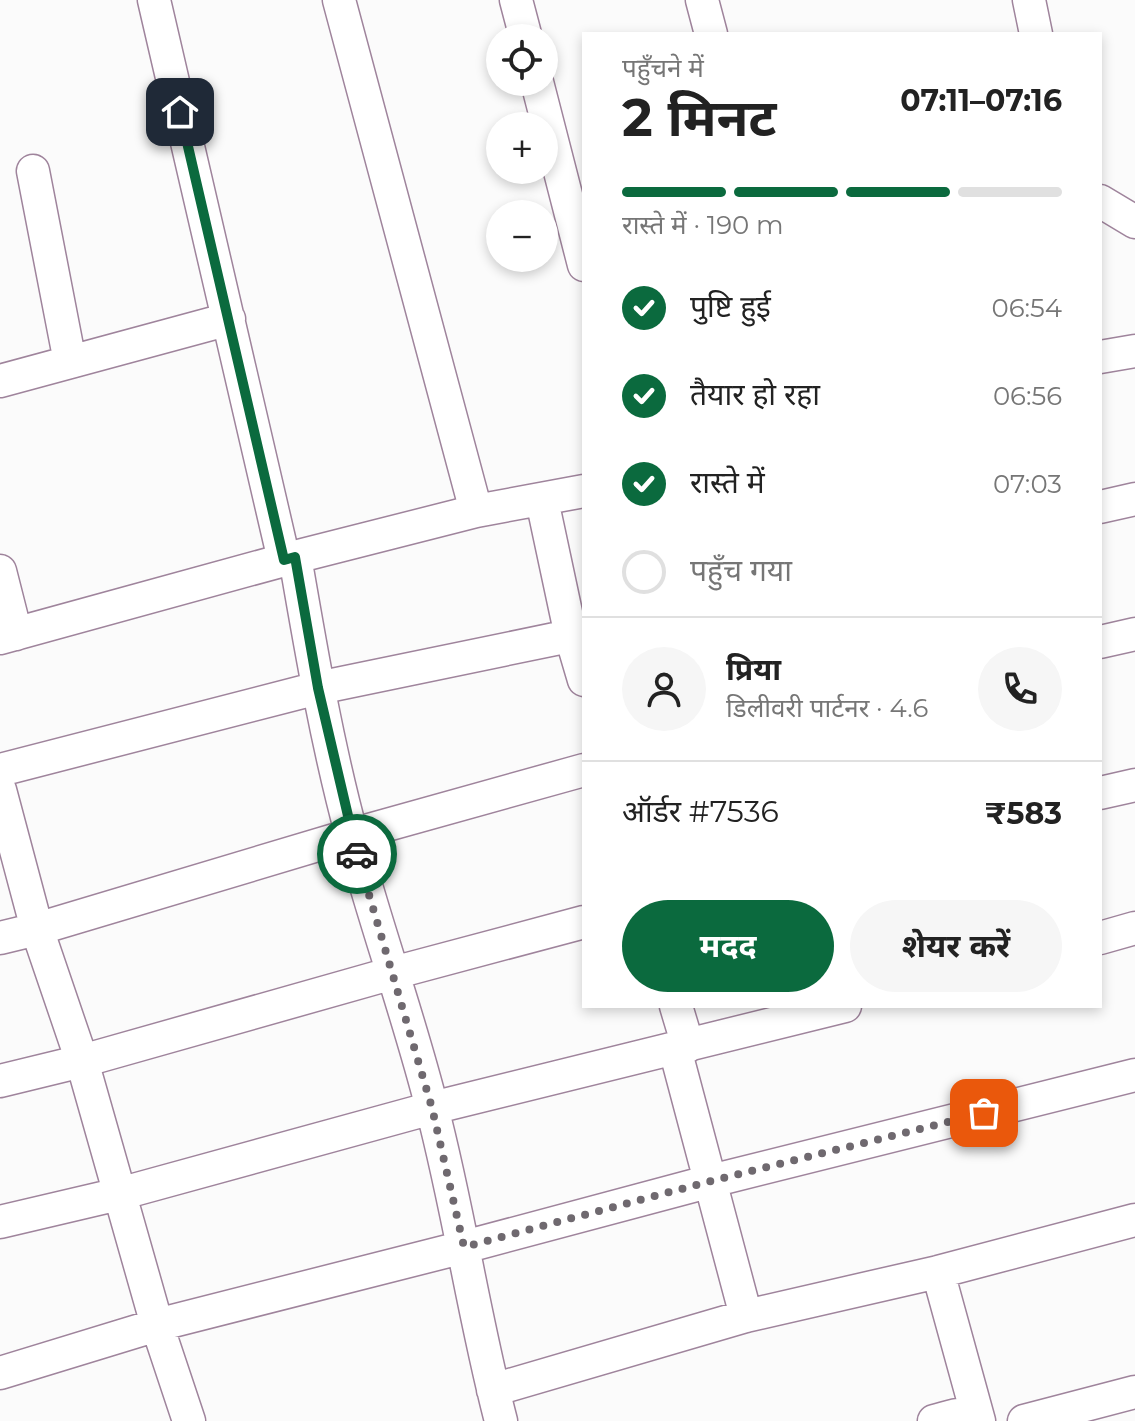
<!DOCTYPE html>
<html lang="hi">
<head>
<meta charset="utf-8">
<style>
  body { margin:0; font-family:Montserrat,"Noto Sans Devanagari",sans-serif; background:#f6f6f6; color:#222; height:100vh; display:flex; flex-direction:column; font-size:30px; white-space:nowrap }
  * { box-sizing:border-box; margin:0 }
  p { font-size:26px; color:#767676 }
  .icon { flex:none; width:44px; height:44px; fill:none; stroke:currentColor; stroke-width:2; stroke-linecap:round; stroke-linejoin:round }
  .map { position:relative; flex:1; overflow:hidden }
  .details { position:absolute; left:582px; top:32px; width:520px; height:976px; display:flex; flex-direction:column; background:#fff; border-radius:0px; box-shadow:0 4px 12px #0003 }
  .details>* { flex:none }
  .tools { position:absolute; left:486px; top:24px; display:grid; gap:16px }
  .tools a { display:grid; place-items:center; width:72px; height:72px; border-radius:50%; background:#fff; box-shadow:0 4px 12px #0003; font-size:40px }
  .pin { position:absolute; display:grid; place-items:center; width:68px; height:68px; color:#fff; margin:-34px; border-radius:16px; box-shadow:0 4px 12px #0006 }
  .courier { position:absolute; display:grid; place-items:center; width:80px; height:80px; margin:-40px; border:6px solid #0b6a3e; border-radius:50%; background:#fff; color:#222; box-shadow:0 2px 10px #0007 }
  .head em { font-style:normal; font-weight:700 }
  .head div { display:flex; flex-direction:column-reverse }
  .head { display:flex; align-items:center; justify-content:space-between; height:136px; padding:0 40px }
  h1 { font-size:52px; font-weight:700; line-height:60px }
  .bar { display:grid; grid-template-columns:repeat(4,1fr); gap:12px 8px; align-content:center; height:96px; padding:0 40px }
  .bar i { height:10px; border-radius:6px; background:#e0e0e0 }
  .bar .active { background:#0b6a3e }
  .bar p { grid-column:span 4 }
  .line { display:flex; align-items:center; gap:20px; padding:0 40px; border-top:2px solid #e0e0e0 }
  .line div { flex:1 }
  .round { display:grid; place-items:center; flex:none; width:84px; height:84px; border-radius:42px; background:#f6f6f6 }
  ol { padding:0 40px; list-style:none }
  li { display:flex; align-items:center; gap:24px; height:88px }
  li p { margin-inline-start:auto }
  li .icon { padding:8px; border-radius:50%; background:#0b6a3e; color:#fff; stroke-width:4 }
  li:last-child { color:#767676 }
  li i { width:44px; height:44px; border:4px solid #e0e0e0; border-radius:50% }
  .primary-button { display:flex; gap:16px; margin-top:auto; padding:16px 40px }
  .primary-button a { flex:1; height:92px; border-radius:48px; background:#0b6a3e; color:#fff; font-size:32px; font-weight:700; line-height:92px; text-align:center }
  .primary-button a+a { background:#f6f6f6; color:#222 }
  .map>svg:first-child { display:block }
</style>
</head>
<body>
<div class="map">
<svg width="1135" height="1421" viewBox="0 0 1135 1421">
  <rect width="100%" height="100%" fill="#fbfbfb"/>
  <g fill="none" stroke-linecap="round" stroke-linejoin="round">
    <g stroke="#9f849c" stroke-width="35">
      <path id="street" d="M154,0L284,560
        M339,0L476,511
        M516,0L526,38
        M702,0L711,34
        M1029,0L1036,34
        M537,82L584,265
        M33,171L70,362
        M1100,201L1135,222
        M1100,357L1135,351
        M0,381L229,319
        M542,500L571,636L584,680
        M1100,507L1135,499
        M295,557C311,650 327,744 352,836C376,927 409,1016 432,1108C459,1211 474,1318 501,1421
        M0,571L16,634
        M0,638L295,557L476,511L584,491
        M1100,642L1135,634
        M0,770L318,688L584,633
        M0,790L37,929L82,1061L157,1325L189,1421
        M1100,793L1135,785
        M0,938L37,929L351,835L584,770
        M1100,938L1135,928
        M676,1006L688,1046
        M675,1049L746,1316
        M0,1081L82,1061L393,973L584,922
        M0,1222L119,1194L432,1108L845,1006
        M938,1272L979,1421
        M0,1373L157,1325L464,1247L711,1181L1135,1075
        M493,1390L746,1316L938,1272L1135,1220
        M934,1421C951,1417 963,1409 978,1421
        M1024,1421L1135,1392"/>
    </g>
    <use href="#street" stroke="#fff" stroke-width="32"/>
  </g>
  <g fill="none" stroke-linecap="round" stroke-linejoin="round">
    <path stroke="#6f696f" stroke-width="8" stroke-dasharray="0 14.4" d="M357,854L432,1108L464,1247L711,1181L984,1113"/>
    <path stroke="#0b6a3e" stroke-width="10" d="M180,112L284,560L295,557L318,688L357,854"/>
  </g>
</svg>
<div class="tools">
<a><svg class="icon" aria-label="locate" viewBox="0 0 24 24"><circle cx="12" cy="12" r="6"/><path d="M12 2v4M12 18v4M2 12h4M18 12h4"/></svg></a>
<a>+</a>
<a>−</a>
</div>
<div class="pin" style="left:984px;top:1113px;background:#ea580c"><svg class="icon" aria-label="bag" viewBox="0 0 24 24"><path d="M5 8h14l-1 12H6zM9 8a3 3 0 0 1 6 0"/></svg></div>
<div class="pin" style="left:180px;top:112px;background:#1f2937"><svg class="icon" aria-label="home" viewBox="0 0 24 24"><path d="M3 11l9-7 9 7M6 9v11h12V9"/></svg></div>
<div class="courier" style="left:357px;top:854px"><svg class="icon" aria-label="car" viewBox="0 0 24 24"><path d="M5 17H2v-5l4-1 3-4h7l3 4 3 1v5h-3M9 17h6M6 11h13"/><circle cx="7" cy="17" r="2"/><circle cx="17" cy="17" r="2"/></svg></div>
<section class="details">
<div class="head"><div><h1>2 मिनट</h1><p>पहुँचने में</p></div><em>07:11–07:16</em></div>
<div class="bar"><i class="active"></i><i class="active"></i><i class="active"></i><i></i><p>रास्ते में · 190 m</p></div>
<ol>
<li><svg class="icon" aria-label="check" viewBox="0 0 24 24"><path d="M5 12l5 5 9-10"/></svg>पुष्टि हुई<p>06:54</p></li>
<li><svg class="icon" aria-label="check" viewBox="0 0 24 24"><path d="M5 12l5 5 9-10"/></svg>तैयार हो रहा<p>06:56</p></li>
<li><svg class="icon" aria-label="check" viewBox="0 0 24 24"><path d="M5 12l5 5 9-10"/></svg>रास्ते में<p>07:03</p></li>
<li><i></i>पहुँच गया</li>
</ol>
<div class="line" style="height:144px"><a class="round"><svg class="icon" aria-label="person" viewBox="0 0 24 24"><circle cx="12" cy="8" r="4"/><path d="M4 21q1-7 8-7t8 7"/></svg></a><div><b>प्रिया</b><p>डिलीवरी पार्टनर · 4.6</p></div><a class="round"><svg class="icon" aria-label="phone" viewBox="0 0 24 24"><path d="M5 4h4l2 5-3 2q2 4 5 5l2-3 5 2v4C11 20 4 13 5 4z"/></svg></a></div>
<div class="line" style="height:104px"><div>ऑर्डर #7536</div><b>₹583</b></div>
<div class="primary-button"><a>मदद</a><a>शेयर करें</a></div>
</section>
</div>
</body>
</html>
